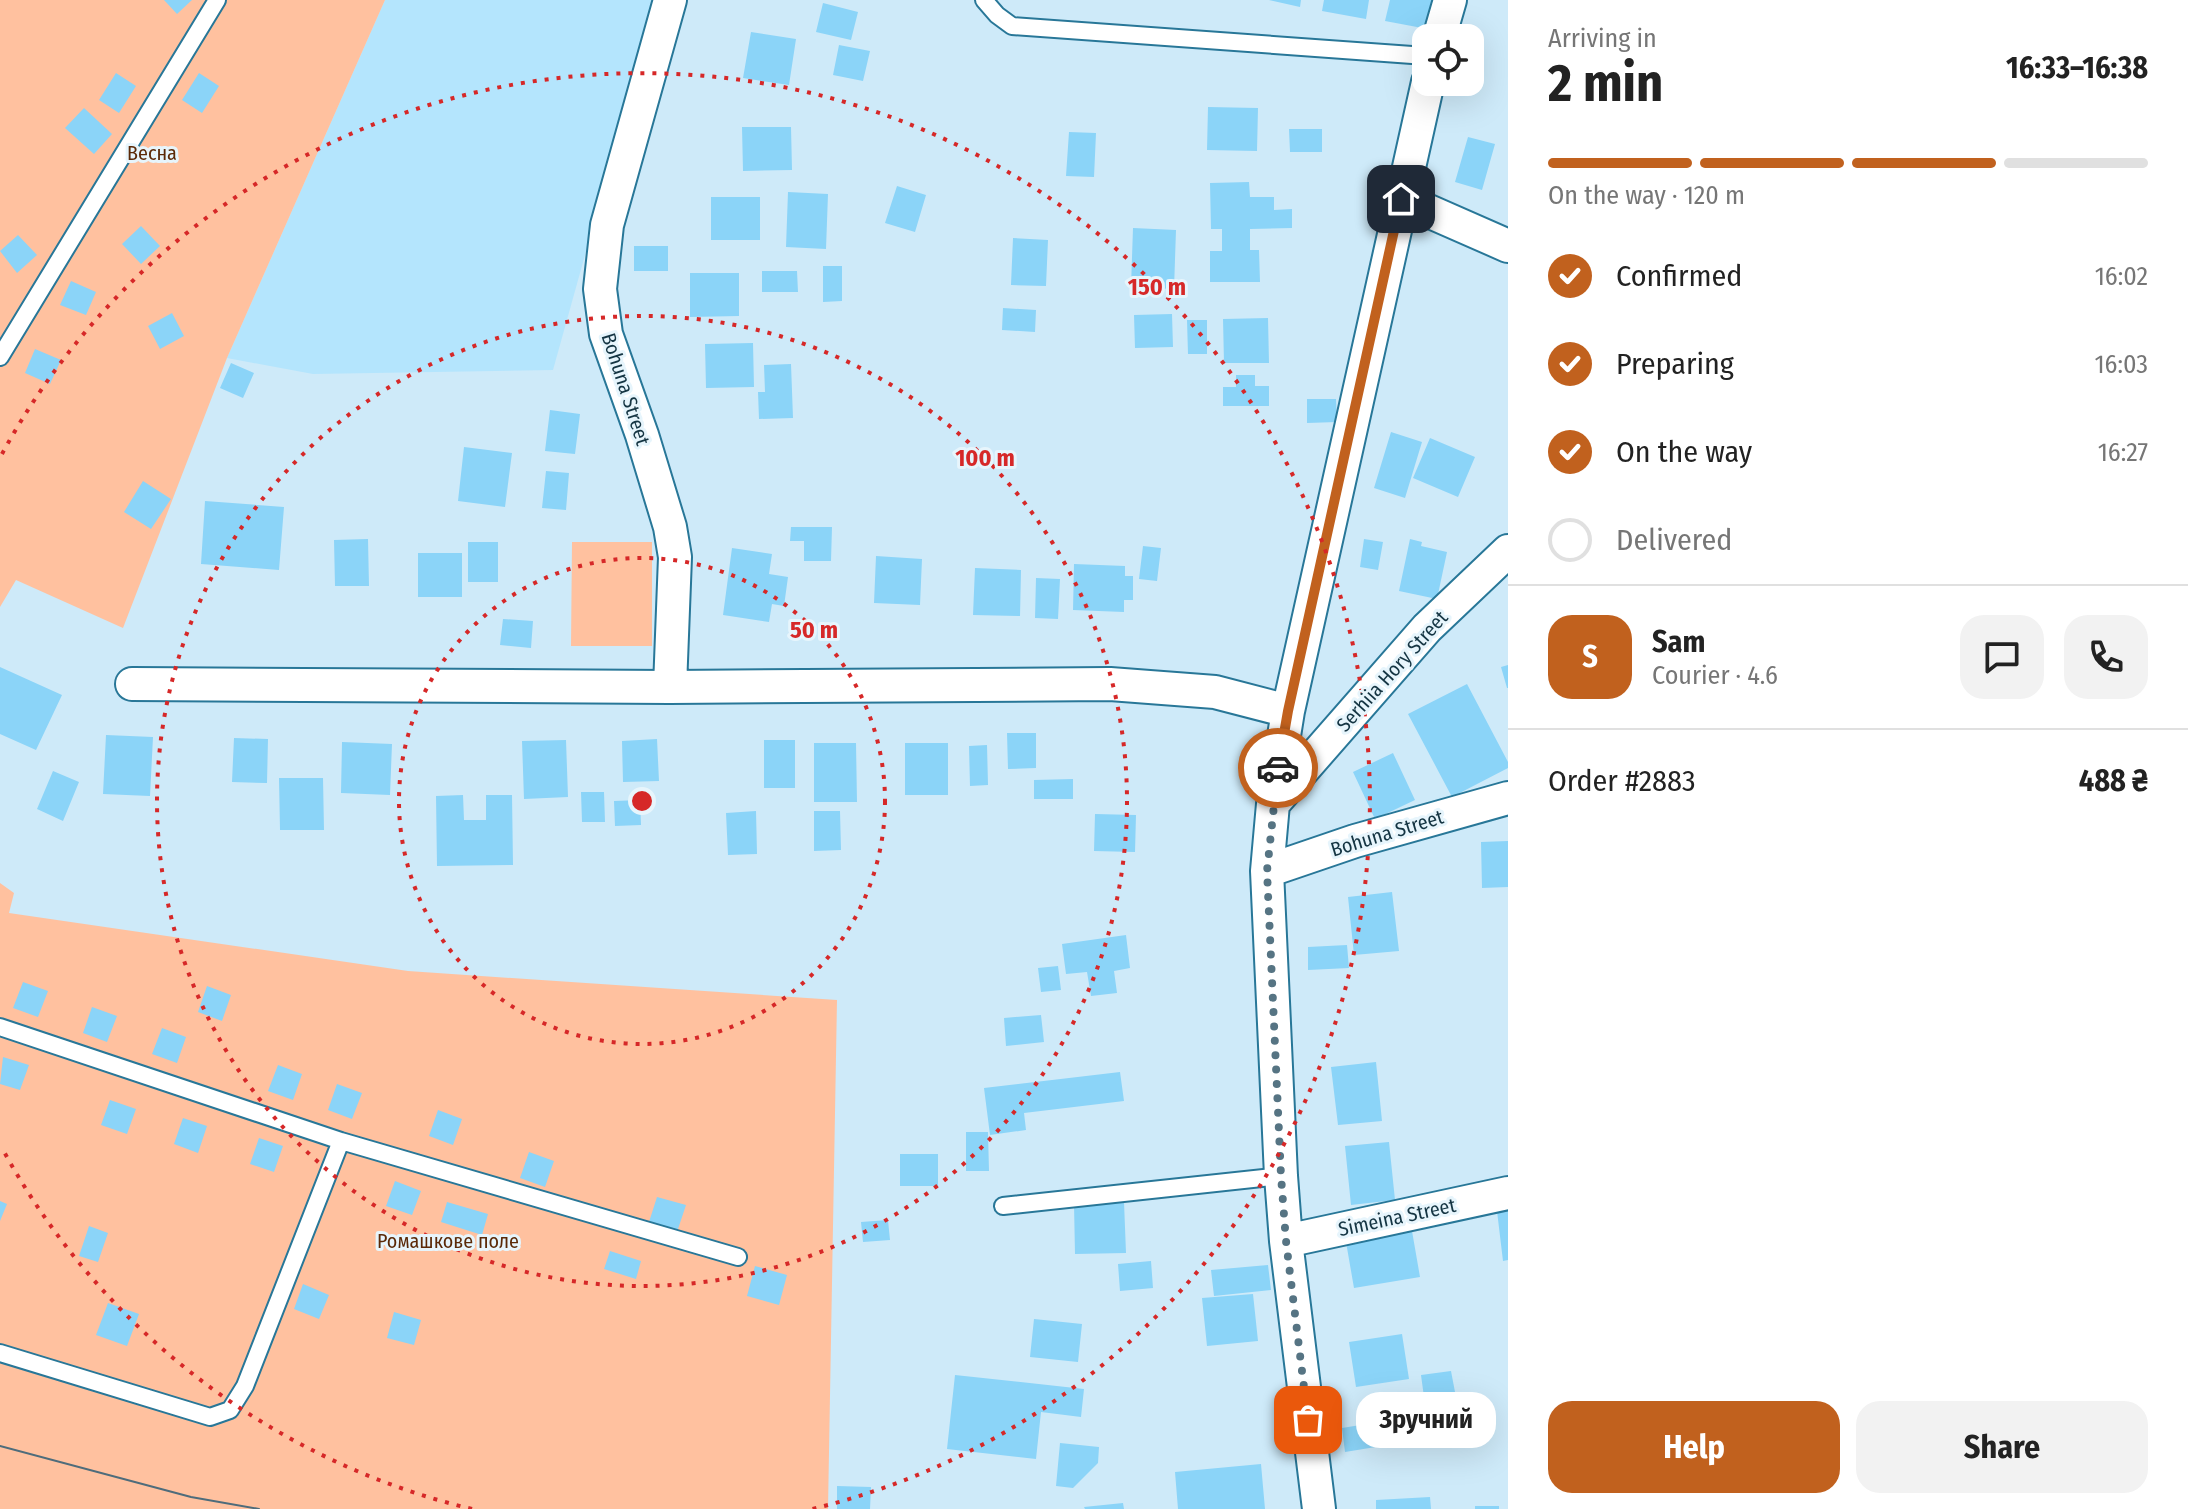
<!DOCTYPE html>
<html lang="en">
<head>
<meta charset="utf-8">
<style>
  body { margin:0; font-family:"Fira Sans Condensed",sans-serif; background:#f2f2f2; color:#222; height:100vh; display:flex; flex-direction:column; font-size:30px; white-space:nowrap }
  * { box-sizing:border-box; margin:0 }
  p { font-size:26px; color:#767676 }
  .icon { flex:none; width:44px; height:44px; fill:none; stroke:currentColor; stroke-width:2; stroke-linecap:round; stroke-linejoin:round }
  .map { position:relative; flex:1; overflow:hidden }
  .drawer { display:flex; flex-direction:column; background:#fff; width:680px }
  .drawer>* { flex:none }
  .fabs { position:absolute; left:1412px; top:24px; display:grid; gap:16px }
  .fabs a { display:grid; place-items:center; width:72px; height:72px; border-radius:16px; background:#fff; box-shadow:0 8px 32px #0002; font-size:40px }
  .pin { position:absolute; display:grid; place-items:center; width:68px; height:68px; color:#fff; margin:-34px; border-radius:16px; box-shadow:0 4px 12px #0006 }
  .courier { position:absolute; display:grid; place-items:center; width:80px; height:80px; margin:-40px; border:6px solid #c1611e; border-radius:50%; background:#fff; color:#222; box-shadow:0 2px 10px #0007 }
  .bubble { position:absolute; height:56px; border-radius:24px; background:#fff; box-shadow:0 8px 32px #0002; font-size:26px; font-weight:700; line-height:56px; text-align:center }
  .summary em { font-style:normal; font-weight:700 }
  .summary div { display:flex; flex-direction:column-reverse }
  .summary { display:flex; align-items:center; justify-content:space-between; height:136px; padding:0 40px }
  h1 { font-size:52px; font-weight:700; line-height:60px }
  .bar { display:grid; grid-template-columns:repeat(4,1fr); gap:12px 8px; align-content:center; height:96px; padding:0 40px }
  .bar i { height:10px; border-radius:6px; background:#e0e0e0 }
  .bar .current { background:#c1611e }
  .bar p { grid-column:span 4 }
  .line { display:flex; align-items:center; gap:20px; padding:0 40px; border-top:2px solid #e0e0e0 }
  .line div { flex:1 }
  .round { display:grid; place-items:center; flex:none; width:84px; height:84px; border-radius:24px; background:#f2f2f2 }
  ol { padding:0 40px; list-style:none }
  li { display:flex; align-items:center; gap:24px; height:88px }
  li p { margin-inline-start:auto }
  li .icon { padding:8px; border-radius:50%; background:#c1611e; color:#fff; stroke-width:4 }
  li:last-child { color:#767676 }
  li i { width:44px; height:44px; border:4px solid #e0e0e0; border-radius:50% }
  .button { display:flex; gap:16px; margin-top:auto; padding:16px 40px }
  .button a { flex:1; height:92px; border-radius:24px; background:#c1611e; color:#fff; font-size:32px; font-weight:700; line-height:92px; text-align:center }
  .button a+a { background:#f2f2f2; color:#222 }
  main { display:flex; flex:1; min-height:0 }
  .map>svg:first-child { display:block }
</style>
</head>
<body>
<main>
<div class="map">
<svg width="1508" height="1509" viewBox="0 0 1508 1509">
  <rect width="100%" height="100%" fill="#ceeaf9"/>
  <path fill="#b4e5fd" d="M385,0H656L553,370L313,374L227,358Z"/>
  <path fill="#ffc19f" d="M0,0H385L227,358L123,628L16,580L0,607Z
    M572,542H652V646H571Z
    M0,883L14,893L9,913L408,971L837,1000L828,1509H0Z"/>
  <path fill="#8bd4f8" d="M164,0H192L177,14Z
    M1269,0H1301L1300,7Z
    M1324,0H1369L1366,19L1322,11Z
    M1390,0H1439L1433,30L1385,21Z
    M823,3L858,12L851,40L816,32Z
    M751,32L796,39L789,85L743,78Z
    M839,45L870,51L863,81L833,75Z
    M116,73L136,86L119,113L99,100Z
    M199,73L219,86L202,113L182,100Z
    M1208,107L1258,108L1257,151L1207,150Z
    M84,108L112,134L94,154L65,128Z
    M742,127H791L792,170L743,171Z
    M1289,129H1322V152H1290Z
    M1069,132L1096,133L1094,177L1066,176Z
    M1468,137L1495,144L1482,190L1455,182Z
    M1249,182L1250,197H1274V210L1292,209V228L1250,229V250H1259L1260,282H1210V251H1222V229H1211L1210,183Z
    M897,186L926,195L915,232L885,223Z
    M788,192L828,194L826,249L786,247Z
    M711,197H760V240H711Z
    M141,226L160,246L141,264L122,244Z
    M1133,228L1176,230L1174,289L1131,287Z
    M18,235L37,255L17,273L0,251Z
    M1013,238L1048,240L1046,286L1011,285Z
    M634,246H668V271H634Z
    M823,266H842V301L823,302Z
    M762,271H797L798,292H762Z
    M690,273H739V316L690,317Z
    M71,281L96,292L86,315L60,305Z
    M1003,308L1036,310L1035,332L1002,330Z
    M172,313L184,336L160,349L148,326Z
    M1172,314L1173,347L1135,348L1134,315Z
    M1268,318L1269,363H1224L1223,319Z
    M1187,320H1207V354H1188Z
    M753,343L754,387L706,388L705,344Z
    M35,349L61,360L50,384L25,373Z
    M231,363L254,373L243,398L220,388Z
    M791,364L793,418L759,419L758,392H765L764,365Z
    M1236,375H1255V386H1269V406H1223V387H1236Z
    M1307,399H1336L1337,422L1307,423Z
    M550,410L580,414L575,454L545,451Z
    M1391,432L1422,442L1405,498L1374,488Z
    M1430,438L1475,457L1458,497L1413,478Z
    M464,447L512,453L505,507L458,501Z
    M546,471L569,473L566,510L542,508Z
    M143,481L171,499L151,529L124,512Z
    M205,501L284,507L279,570L201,564Z
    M791,527H832L831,561H804V541H790Z
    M368,539L369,586H335L334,540Z
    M1364,539L1383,542L1378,570L1360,567Z
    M1410,539L1422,542L1421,546L1447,552L1437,599L1399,591Z
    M468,542H498V582H468Z
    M1143,546L1161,548L1157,581L1139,579Z
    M732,548L772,554L769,574L788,577L784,606L772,604L769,622L723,615Z
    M418,553H462V597H418Z
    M876,556L922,559L920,605L874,603Z
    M1074,564L1125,566V576H1133V600H1124V612L1073,610Z
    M975,568L1021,570L1020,616L973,615Z
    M1036,578L1060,579L1058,619L1035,618Z
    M503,619L533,621L531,648L500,645Z
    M1508,665V688H1507L1501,667Z
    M0,667L62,695L36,750L0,734Z
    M1467,684L1508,762V768L1452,797L1408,714Z
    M1007,733H1036V768L1008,769Z
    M106,735L153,737L150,796L103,794Z
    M234,738L268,739L267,783L232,782Z
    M657,739L659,781L623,782L622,741Z
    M566,740L568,797L524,799L522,741Z
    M764,740H795V788H764Z
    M342,742L392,744L390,795L341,793Z
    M814,743H856L857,802H814Z
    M905,743H948V795H905Z
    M987,745L988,785L970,786L969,746Z
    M1393,753L1415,800L1375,819L1353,772Z
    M53,771L79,782L63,821L37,809Z
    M279,778H323L324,830H280Z
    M1073,779V799H1034V780Z
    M581,792H604L605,822H582Z
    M463,795L464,820H486V795H512L513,865L437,866L436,796Z
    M640,800L641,825L615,826L614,801Z
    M756,811L757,854L728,855L726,813Z
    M814,811H840L841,850L814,851Z
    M1095,814L1136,815L1135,852L1094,851Z
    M1508,841V887L1482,888L1481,842Z
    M1392,892L1399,951L1354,955L1348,897Z
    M1126,935L1130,968L1114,971L1117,993L1091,996L1087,972L1066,974L1062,944Z
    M1347,945L1349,968L1308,970V947Z
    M1058,966L1061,990L1041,992L1038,968Z
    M23,982L48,991L38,1017L13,1008Z
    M207,986L231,995L222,1021L198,1012Z
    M92,1007L117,1016L107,1042L83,1033Z
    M1041,1015L1044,1042L1006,1046L1004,1018Z
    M162,1028L186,1037L177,1063L152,1054Z
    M3,1057L29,1065L20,1090L0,1084Z
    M1376,1062L1382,1121L1338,1125L1331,1067Z
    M278,1065L302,1074L293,1100L268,1091Z
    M1120,1072L1124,1101L1024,1113L1026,1130L990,1135L984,1088Z
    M337,1084L362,1093L352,1119L328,1110Z
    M110,1100L136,1109L127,1134L101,1125Z
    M438,1110L462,1119L453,1145L429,1136Z
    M183,1118L207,1126L198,1153L174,1144Z
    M966,1132H988L989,1171H966Z
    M259,1138L283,1146L274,1172L250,1164Z
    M1389,1142L1395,1200L1351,1205L1345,1146Z
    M529,1152L554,1161L545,1187L520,1178Z
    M900,1154H938V1186H900Z
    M395,1181L421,1191L412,1215L386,1206Z
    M657,1197L686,1205L677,1232L649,1222Z
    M0,1201L7,1204L0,1221Z
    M447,1202L488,1214L482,1235L441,1222Z
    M1124,1202L1126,1253L1075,1254L1074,1204Z
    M1508,1209V1260L1503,1261L1497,1211Z
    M888,1220L890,1240L863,1242L861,1222Z
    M89,1226L108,1233L98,1262L79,1256Z
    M1412,1231L1420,1277L1354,1288L1346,1242Z
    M610,1251L641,1261L636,1279L604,1269Z
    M1151,1261L1153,1288L1120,1291L1118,1264Z
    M1268,1265L1271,1290L1214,1296L1211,1270Z
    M755,1266L787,1275L779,1305L747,1296Z
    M303,1284L329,1295L319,1319L294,1309Z
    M1253,1294L1258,1341L1207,1346L1202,1298Z
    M108,1303L139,1314L127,1346L96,1335Z
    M394,1312L421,1320L414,1345L387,1338Z
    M1034,1319L1082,1324L1078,1362L1030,1357Z
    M1402,1334L1409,1379L1356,1387L1349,1342Z
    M1451,1371L1455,1392L1424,1397L1421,1375Z
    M955,1375L1084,1389L1081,1417L1041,1412L1036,1459L947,1449Z
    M1385,1421L1388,1445L1345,1452L1342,1428Z
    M1060,1443L1099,1447L1098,1463L1073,1488L1056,1486Z
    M1261,1464L1265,1509H1178L1175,1472Z
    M837,1486L871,1487L870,1509H837Z
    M1430,1497L1431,1509H1376V1500Z
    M1123,1503L1124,1509H1085L1084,1507Z
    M1475,1506H1499V1509H1475Z"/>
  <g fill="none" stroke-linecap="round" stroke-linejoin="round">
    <g stroke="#287798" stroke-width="20">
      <path id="service" d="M984,0L997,15L1012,26L1426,56
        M0,357L217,0
        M0,1027L341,1141L738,1257
        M1003,1206L1281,1176
        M0,1353L210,1417L230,1410L245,1386L341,1141"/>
    </g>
    <g stroke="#287798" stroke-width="36">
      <path id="minor" d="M1439,38L1450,0
        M1401,199L1508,246
        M132,684L670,687L1110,684L1215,692L1288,711
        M670,687L675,557L670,527L642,435L606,334L600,289L607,225L670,0
        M1273,804L1288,711L1428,82
        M1267,871L1355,841L1508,798
        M1286,1241L1508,1193
        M1319,1509L1286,1241L1281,1176L1267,871L1273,804L1427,628L1508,551"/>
    </g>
    <use href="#service" stroke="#fff" stroke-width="16"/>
    <use href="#minor" stroke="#fff" stroke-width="32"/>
    <path stroke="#4e6c7b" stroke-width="2" d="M0,1446L191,1497L259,1509"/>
  </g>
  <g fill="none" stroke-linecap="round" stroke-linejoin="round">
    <path stroke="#567483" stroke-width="8" stroke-dasharray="0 14.4" d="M1278,768L1267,871L1281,1176L1286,1241L1308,1420"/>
    <path stroke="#c1611e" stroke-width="10" d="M1278,768L1288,711L1401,199"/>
  </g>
  <g fill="none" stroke="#d62828" stroke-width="4" stroke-dasharray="4 8">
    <circle cx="642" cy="801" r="243"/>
    <circle cx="642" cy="801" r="485"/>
    <path d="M472 1509A728 728 0 0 1 2 1148M2 454A728 728 0 1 1 812 1509"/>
  </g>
  <g text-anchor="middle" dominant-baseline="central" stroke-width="6" stroke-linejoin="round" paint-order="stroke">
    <g font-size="20" fill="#5b2907" stroke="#e7f5fc">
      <text x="152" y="153">Весна</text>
      <text x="448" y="1241">Ромашкове поле</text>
    </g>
    <g font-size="20" fill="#153543" stroke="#e7f5fc">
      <text transform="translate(626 389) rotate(72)">Bohuna Street</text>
      <text transform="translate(1392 671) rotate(-48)">Serhiia Hory Street</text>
      <text transform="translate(1387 833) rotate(-17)">Bohuna Street</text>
      <text transform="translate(1397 1217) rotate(-12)">Simeina Street</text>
    </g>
  </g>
  <circle cx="642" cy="801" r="12" fill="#d62828" stroke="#e7f5fc" stroke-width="4"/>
  <g font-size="24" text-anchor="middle" font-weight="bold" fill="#d62828" stroke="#e7f5fc" stroke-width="6" stroke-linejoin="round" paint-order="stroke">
    <text x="1157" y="295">150 m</text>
    <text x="985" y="466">100 m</text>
    <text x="814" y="638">50 m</text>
  </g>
</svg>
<div class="fabs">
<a><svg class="icon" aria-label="locate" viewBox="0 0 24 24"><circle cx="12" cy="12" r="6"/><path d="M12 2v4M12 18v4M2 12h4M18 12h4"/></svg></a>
</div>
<div class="pin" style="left:1308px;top:1420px;background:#ea580c"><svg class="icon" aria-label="bag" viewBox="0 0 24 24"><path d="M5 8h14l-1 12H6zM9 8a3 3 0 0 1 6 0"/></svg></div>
<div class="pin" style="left:1401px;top:199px;background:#1f2937"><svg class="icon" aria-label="home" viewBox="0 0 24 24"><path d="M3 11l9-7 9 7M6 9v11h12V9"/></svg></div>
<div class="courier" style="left:1278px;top:768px"><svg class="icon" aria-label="car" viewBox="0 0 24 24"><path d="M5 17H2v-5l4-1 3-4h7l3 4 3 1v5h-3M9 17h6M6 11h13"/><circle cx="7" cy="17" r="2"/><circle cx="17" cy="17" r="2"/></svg></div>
<div class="bubble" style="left:1356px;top:1392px;width:140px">Зручний</div>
</div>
<section class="drawer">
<div class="summary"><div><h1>2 min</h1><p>Arriving in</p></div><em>16:33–16:38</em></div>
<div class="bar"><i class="current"></i><i class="current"></i><i class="current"></i><i></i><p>On the way · 120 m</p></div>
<ol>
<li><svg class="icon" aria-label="check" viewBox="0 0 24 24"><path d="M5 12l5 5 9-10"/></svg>Confirmed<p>16:02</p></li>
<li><svg class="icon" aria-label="check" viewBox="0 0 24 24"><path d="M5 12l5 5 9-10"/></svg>Preparing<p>16:03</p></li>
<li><svg class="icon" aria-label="check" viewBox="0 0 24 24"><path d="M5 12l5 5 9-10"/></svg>On the way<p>16:27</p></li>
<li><i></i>Delivered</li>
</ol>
<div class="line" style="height:144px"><b class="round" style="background:#c1611e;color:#fff">S</b><div><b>Sam</b><p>Courier · 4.6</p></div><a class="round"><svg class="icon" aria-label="chat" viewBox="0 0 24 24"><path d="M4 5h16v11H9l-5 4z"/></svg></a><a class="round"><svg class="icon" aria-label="phone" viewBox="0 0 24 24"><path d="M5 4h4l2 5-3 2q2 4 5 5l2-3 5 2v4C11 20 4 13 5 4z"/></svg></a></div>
<div class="line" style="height:104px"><div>Order #2883</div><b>488 ₴</b></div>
<div class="button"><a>Help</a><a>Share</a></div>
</section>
</main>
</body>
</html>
